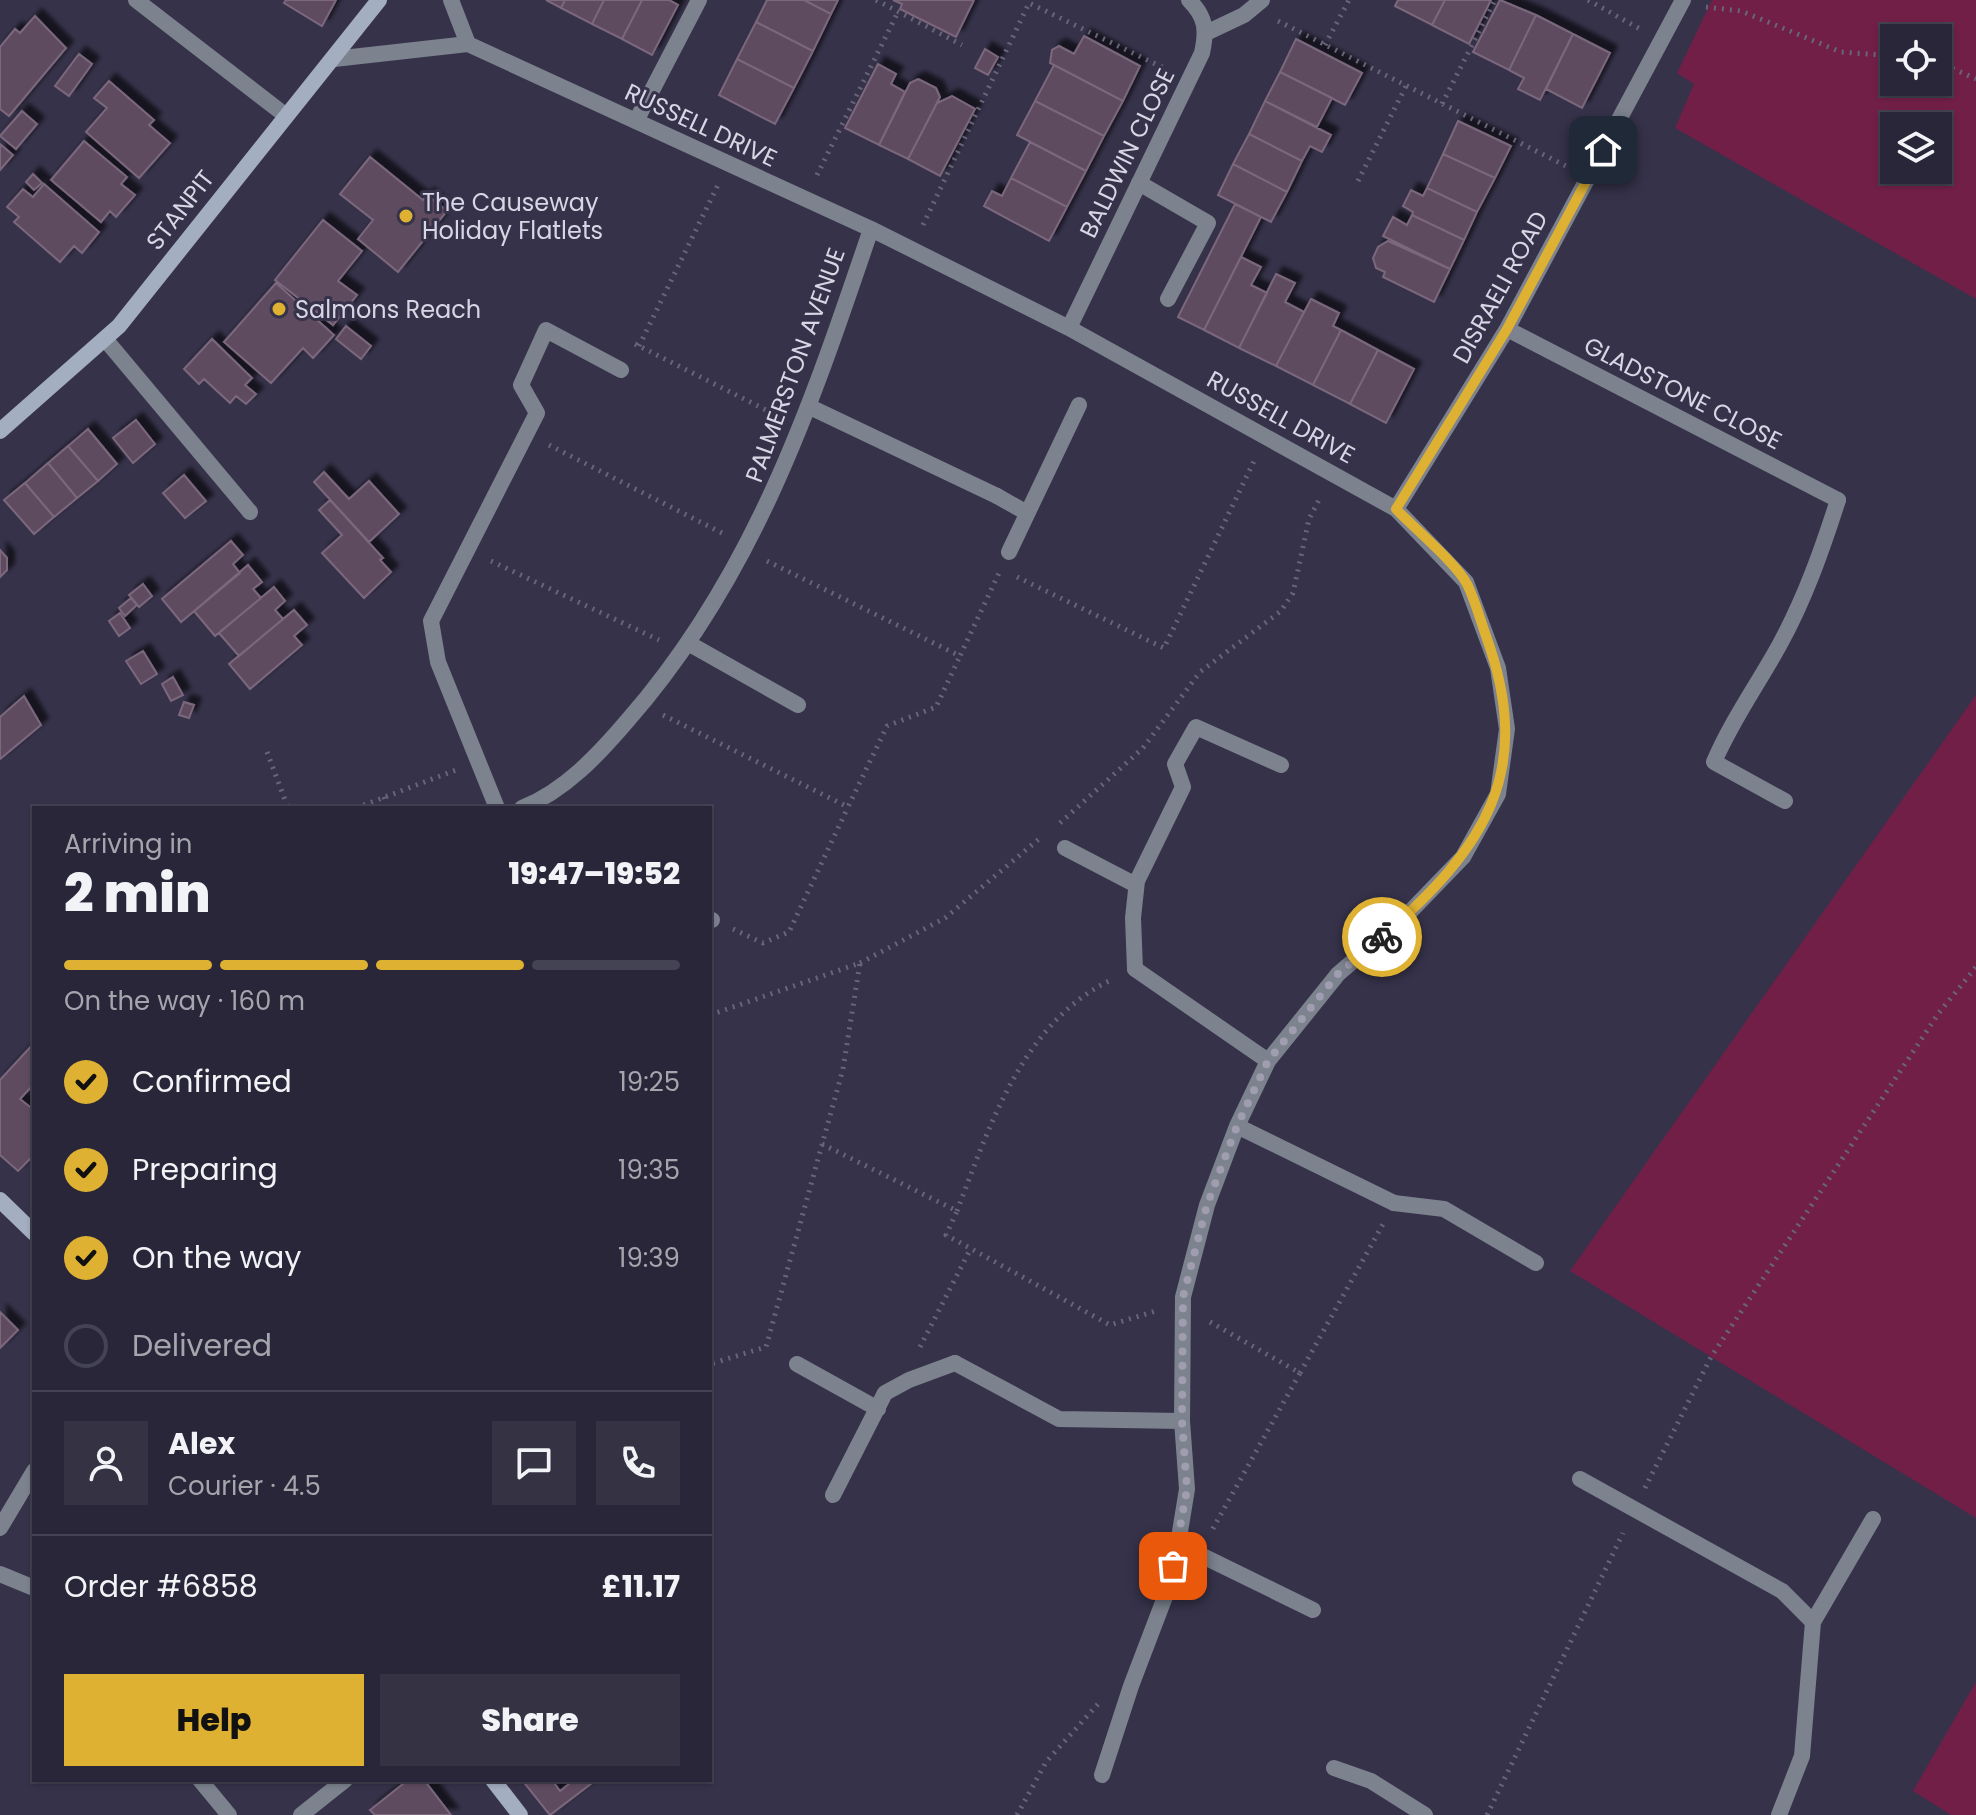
<!DOCTYPE html>
<html lang="en">
<head>
<meta charset="utf-8">
<style>
  body { margin:0; font-family:Poppins,sans-serif; background:#343243; color:#f1f3f6; height:100vh; display:flex; flex-direction:column; font-size:30px; white-space:nowrap }
  * { box-sizing:border-box; margin:0 }
  p { font-size:26px; color:#a5a5ae }
  .icon { flex:none; width:44px; height:44px; fill:none; stroke:currentColor; stroke-width:2; stroke-linecap:round; stroke-linejoin:round }
  .map { position:relative; flex:1; overflow:hidden }
  .sheet { position:absolute; left:32px; top:806px; width:680px; height:976px; display:flex; flex-direction:column; background:#282638; border-radius:0px; box-shadow:0 2px 6px #0004,0 0 0 2px #444353 }
  .sheet>* { flex:none }
  .fabs { position:absolute; left:1880px; top:24px; display:grid; gap:16px }
  .fabs a { display:grid; place-items:center; width:72px; height:72px; border-radius:0px; background:#282638; box-shadow:0 2px 6px #0004,0 0 0 2px #444353; font-size:40px }
  .pin { position:absolute; display:grid; place-items:center; width:68px; height:68px; color:#fff; margin:-34px; border-radius:16px; box-shadow:0 4px 12px #0006 }
  .courier { position:absolute; display:grid; place-items:center; width:80px; height:80px; margin:-40px; border:6px solid #deb133; border-radius:50%; background:#fff; color:#222; box-shadow:0 2px 10px #0007 }
  .head em { font-style:normal; font-weight:800 }
  .head div { display:flex; flex-direction:column-reverse }
  .head { display:flex; align-items:center; justify-content:space-between; height:136px; padding:0 32px }
  h1 { font-size:52px; font-weight:800; line-height:60px }
  .bar { display:grid; grid-template-columns:repeat(4,1fr); gap:12px 8px; align-content:center; height:96px; padding:0 32px }
  .bar i { height:10px; border-radius:6px; background:#444353 }
  .bar .on { background:#deb133 }
  .bar p { grid-column:span 4 }
  .line { display:flex; align-items:center; gap:20px; padding:0 32px; border-top:2px solid #444353 }
  .line div { flex:1 }
  .round { display:grid; place-items:center; flex:none; width:84px; height:84px; border-radius:0px; background:#343243 }
  ol { padding:0 32px; list-style:none }
  li { display:flex; align-items:center; gap:24px; height:88px }
  li p { margin-inline-start:auto }
  li .icon { padding:8px; border-radius:50%; background:#deb133; color:#111; stroke-width:4 }
  li:last-child { color:#a5a5ae }
  li i { width:44px; height:44px; border:4px solid #444353; border-radius:50% }
  .button { display:flex; gap:16px; margin-top:auto; padding:16px 32px }
  .button a { flex:1; height:92px; border-radius:0px; background:#deb133; color:#111; font-size:32px; font-weight:800; line-height:92px; text-align:center }
  .button a+a { background:#343243; color:#f1f3f6 }
  .map>svg:first-child { display:block }
</style>
</head>
<body>
<div class="map">
<svg width="1976" height="1815" viewBox="0 0 1976 1815">
  <defs>
    <filter id="shadow"><feDropShadow dx="7" dy="-7" stdDeviation="2" flood-color="#0009"/></filter>
  </defs>
  <rect width="100%" height="100%" fill="#36324a"/>
  <path fill="#711f47" fill-rule="evenodd" d="M1712,0H1976V299L1675,128L1694,84L1677,73ZM1894,38H1938V82H1894ZM1894,126H1938V170H1894Z
    M1976,695V1518L1570,1271Z
    M1976,1682V1815H1951L1913,1791Z"/>
  <path fill="#5f4c61" stroke="#7b677d" stroke-width="2" filter="url(#shadow)" d="M286,0H336L322,26L284,3Z
    M546,0H565L561,8Z
    M565,0H604L592,24L561,8Z
    M604,0H642L622,39L592,24Z
    M642,0H669L678,5L652,55L622,39Z
    M767,0H804L831,14L813,51L756,22Z
    M804,0H838L831,14Z
    M893,0H974L956,37L900,9L902,4Z
    M1398,0H1445L1432,25L1395,6Z
    M1445,0H1491L1469,44L1432,25Z
    M1500,0L1536,15L1509,70L1473,52Z
    M1536,15L1573,34L1540,100L1518,89L1524,78L1509,70Z
    M35,16L66,48L9,116L0,109V47L15,29L20,33Z
    M756,22L813,51L794,88L737,59Z
    M1573,34L1610,53L1582,108L1546,89Z
    M1084,36L1140,66L1123,101L1050,63L1052,50L1059,46L1074,54Z
    M1296,39L1362,73L1345,105L1280,72Z
    M985,49L998,57L988,75L975,68Z
    M79,54L92,64L69,96L55,86Z
    M737,59L794,88L775,124L719,95Z
    M878,64L896,74L891,84L905,92L879,145L845,128Z
    M1054,65L1123,101L1104,136L1035,101Z
    M1280,72L1332,98L1317,127L1265,101Z
    M918,79L936,88L940,97L908,159L879,145L910,83Z
    M109,81L154,120L149,125L170,143L139,178L86,132L107,108L94,98Z
    M952,96L975,109L940,176L908,159L937,103Z
    M1035,101L1104,136L1086,171L1017,135Z
    M1265,101L1331,135L1322,152L1310,146L1302,161L1249,134Z
    M22,111L37,124L16,149L0,136Z
    M1458,121L1511,146L1495,178L1443,154Z
    M1249,134L1302,161L1287,192L1233,164Z
    M84,141L127,177L121,184L135,195L116,217L110,211L101,222L51,180Z
    M1030,142L1086,171L1067,207L1011,178Z
    M0,144L13,155L0,170Z
    M1443,154L1495,178L1477,212L1427,188Z
    M370,157L423,200L427,195L447,211L398,272L358,239L373,220L340,194Z
    M1233,164L1287,192L1271,222L1218,195Z
    M33,174L42,183L34,190L26,182Z
    M1011,178L1067,207L1049,241L984,206L992,191L1002,196Z
    M44,184L99,232L82,253L74,246L60,262L14,222L19,217L7,207L23,189L33,197Z
    M1427,188L1477,212L1464,240L1412,215L1413,212L1403,206L1411,190L1423,196Z
    M1235,204L1261,217L1204,330L1178,317Z
    M1412,215L1464,240L1450,269L1383,236L1393,217L1407,225Z
    M323,220L362,251L338,281L357,295L333,325L275,280Z
    M1388,241L1450,269L1434,302L1383,277L1385,272L1376,268L1373,258L1378,247Z
    M1241,257L1261,267L1251,285L1267,293L1239,348L1204,330Z
    M1276,274L1295,283L1285,302L1304,312L1276,366L1239,348Z
    M276,283L334,335L313,358L303,348L271,383L224,342Z
    M1311,299L1339,313L1333,326L1341,330L1313,385L1276,366Z
    M346,326L371,346L361,359L336,339Z
    M1341,330L1378,350L1350,404L1313,385Z
    M212,339L252,378L245,385L256,394L246,404L236,396L230,403L204,379L199,384L184,369Z
    M1378,350L1414,369L1386,423L1350,404Z
    M136,420L155,444L133,463L113,438Z
    M88,429L117,464L98,481L68,446Z
    M68,446L98,481L77,498L48,463Z
    M48,463L77,498L54,517L25,483Z
    M324,472L349,499L369,481L399,514L369,542L314,482Z
    M184,475L206,501L185,518L163,493Z
    M25,483L54,517L34,534L4,500Z
    M330,500L383,558L380,560L391,572L364,598L322,553L342,535L319,510Z
    M231,541L243,555L233,564L240,573L181,622L162,599Z
    M0,550L7,558V570L0,577Z
    M248,565L262,582L253,589L261,598L215,636L194,611Z
    M143,584L152,596L139,607L129,595Z
    M274,587L285,601L275,610L283,619L239,656L219,633Z
    M131,598L137,605L125,616L119,608Z
    M294,610L307,625L294,636L302,645L250,689L229,664Z
    M120,613L130,628L119,636L109,621Z
    M143,651L157,674L141,684L126,661Z
    M173,677L183,695L171,701L162,684Z
    M24,696L41,725L0,759V717Z
    M184,702L194,705L189,718L179,715Z
    M34,1043V1084L20,1099L30,1107L34,1103V1155L18,1171L0,1155V1080Z
    M0,1312L18,1330L0,1348Z
    M408,1780H424L451,1815H375L370,1810Z
    M522,1780H552L560,1791L574,1780H596L550,1815Z"/>
  <g fill="none" stroke-linecap="round" stroke-linejoin="round">
    <path stroke="#68657a" stroke-width="5" stroke-dasharray="2 6" stroke-linecap="butt" d="M876,0L962,45
      M1588,0L1640,29
      M1706,7L1741,11L1841,52L1894,56
      M1278,21L1566,166
      M1325,45L1349,0
      M1938,62L1976,79
      M1442,104L1495,0
      M817,175L898,12
      M1358,181L1406,86
      M923,225L1029,3L1166,69
      M635,344L776,415
      M639,346L718,185
      M549,445L722,533
      M491,561L659,640
      M767,561L960,656L999,573
      M1017,577L1164,648L1255,459
      M663,715L848,807L887,726L936,707L960,656
      M267,752L288,808
      M384,797L388,808
      M356,808L456,770
      M1060,823L1143,748L1200,672L1281,611L1293,593L1309,519L1320,498
      M733,929L763,943L789,932L848,807
      M860,963L945,918L1039,839
      M710,1015L860,963L843,1069L766,1347L710,1364
      M822,1144L957,1211L946,1235L1110,1325L1159,1310
      M957,1211C990,1125 1023,1021 1113,979
      M710,1214L712,1213
      M1210,1322L1300,1373L1211,1532
      M920,1347L971,1248
      M1300,1373L1383,1224
      M1645,1488L1711,1357L1938,1014L1976,967
      M1017,1815L1046,1762L1098,1704
      M1487,1815L1623,1533"/>
    <path stroke="#7c838e" stroke-width="16" d="M1206,33L1244,15L1262,0
      M636,121L699,0
      M1139,183L1208,223L1168,299
      M997,496L1027,513
      M1009,552L1079,405
      M1785,801L1714,762C1732,720 1758,684 1780,644C1805,598 1822,550 1838,500
      M497,808L438,662L431,621L537,413L521,385L546,330L621,370
      M1065,848L1136,885
      M710,920H712
      M1135,969L1133,918L1137,881L1183,787L1175,764L1196,727L1281,765
      M1394,1203L1444,1209L1536,1263
      M797,1364L878,1409
      M833,1495L885,1393L909,1380L955,1363
      M1178,1544L1313,1610"/>
    <path stroke="#7c838e" stroke-width="16" d="M136,0L285,115
      M451,0L468,44
      M334,59L468,44L871,229L1069,328L1396,509L1466,582L1498,668L1507,729L1498,794L1463,857L1407,915L1338,974L1268,1061L1237,1126L1207,1205L1183,1297L1182,1421L1187,1489L1178,1544L1168,1589L1131,1686L1102,1775
      M1069,328L1202,53C1207,30 1206,17 1189,0
      M1507,329L1838,500
      M105,339L250,512
      M810,407L997,496
      M1396,509L1507,329L1683,0
      M688,643L798,705
      M522,808C565,791 599,754 628,720C754,576 811,406 871,229
      M1135,969L1268,1061
      M1237,1126L1394,1203
      M955,1363L1059,1419L1182,1421
      M1580,1479L1782,1591L1813,1622L1802,1756L1779,1815
      M0,1528L34,1471
      M0,1574L34,1588
      M1813,1622L1873,1519
      M1334,1768L1371,1781L1425,1815
      M200,1780L229,1815
      M301,1815L345,1780"/>
    <path stroke="#a3aec0" stroke-width="16" d="M0,431L119,326L379,0
      M0,1200L34,1233
      M493,1780L520,1815"/>
  </g>
  <g fill="none" stroke-linecap="round" stroke-linejoin="round">
    <path stroke="#9f9daf" stroke-width="8" stroke-dasharray="0 14.4" d="M1173,1566L1187,1489L1182,1421L1183,1297L1207,1205L1237,1126L1268,1061L1338,974L1382,937"/>
    <path stroke="#deb133" stroke-width="10" d="M1382,937C1484,848 1536,773 1486,636C1480,619 1475,600 1467,584C1456,563 1414,528 1396,509L1507,329L1603,150"/>
  </g>
  <g fill="#deb133" stroke="#36324a" stroke-width="3">
    <circle cx="406" cy="216" r="8"/>
    <circle cx="279" cy="309" r="8"/>
  </g>
  <g text-anchor="middle" dominant-baseline="central" stroke-width="6" stroke-linejoin="round" paint-order="stroke">
    <g font-size="24" fill="#d8d6e5" stroke="#36324a">
      <text transform="translate(701 125) rotate(25)">RUSSELL DRIVE</text>
      <text transform="translate(1127 153) rotate(-64)">BALDWIN CLOSE</text>
      <text transform="translate(180 210) rotate(-52)">STANPIT</text>
      <text transform="translate(1500 287) rotate(-61)">DISRAELI ROAD</text>
      <text transform="translate(795 365) rotate(-70)">PALMERSTON AVENUE</text>
      <text transform="translate(1683 393) rotate(27)">GLADSTONE CLOSE</text>
      <text transform="translate(1281 417) rotate(29)">RUSSELL DRIVE</text>
    </g>
    <g font-size="24" fill="#d8d6e5" stroke="#36324a" text-anchor="start">
      <text x="422" y="202">The Causeway<tspan x="422" dy="28">Holiday Flatlets</tspan></text>
      <text x="295" y="309">Salmons Reach</text>
    </g>
  </g>
</svg>
<div class="fabs">
<a><svg class="icon" aria-label="locate" viewBox="0 0 24 24"><circle cx="12" cy="12" r="6"/><path d="M12 2v4M12 18v4M2 12h4M18 12h4"/></svg></a>
<a><svg class="icon" aria-label="layers" viewBox="0 0 24 24"><path d="M12 4l9 5-9 5-9-5zM3 14l9 5 9-5"/></svg></a>
</div>
<div class="pin" style="left:1173px;top:1566px;background:#ea580c"><svg class="icon" aria-label="bag" viewBox="0 0 24 24"><path d="M5 8h14l-1 12H6zM9 8a3 3 0 0 1 6 0"/></svg></div>
<div class="pin" style="left:1603px;top:150px;background:#1f2937"><svg class="icon" aria-label="home" viewBox="0 0 24 24"><path d="M3 11l9-7 9 7M6 9v11h12V9"/></svg></div>
<div class="courier" style="left:1382px;top:937px"><svg class="icon" aria-label="bike" viewBox="0 0 24 24"><circle cx="6" cy="16" r="4"/><circle cx="18" cy="16" r="4"/><path d="M6 16l4-8h5l3 8M10 8l3 8H6M13 5h3"/></svg></div>
<section class="sheet">
<div class="head"><div><h1>2 min</h1><p>Arriving in</p></div><em>19:47–19:52</em></div>
<div class="bar"><i class="on"></i><i class="on"></i><i class="on"></i><i></i><p>On the way · 160 m</p></div>
<ol>
<li><svg class="icon" aria-label="check" viewBox="0 0 24 24"><path d="M5 12l5 5 9-10"/></svg>Confirmed<p>19:25</p></li>
<li><svg class="icon" aria-label="check" viewBox="0 0 24 24"><path d="M5 12l5 5 9-10"/></svg>Preparing<p>19:35</p></li>
<li><svg class="icon" aria-label="check" viewBox="0 0 24 24"><path d="M5 12l5 5 9-10"/></svg>On the way<p>19:39</p></li>
<li><i></i>Delivered</li>
</ol>
<div class="line" style="height:144px"><a class="round"><svg class="icon" aria-label="person" viewBox="0 0 24 24"><circle cx="12" cy="8" r="4"/><path d="M4 21q1-7 8-7t8 7"/></svg></a><div><b>Alex</b><p>Courier · 4.5</p></div><a class="round"><svg class="icon" aria-label="chat" viewBox="0 0 24 24"><path d="M4 5h16v11H9l-5 4z"/></svg></a><a class="round"><svg class="icon" aria-label="phone" viewBox="0 0 24 24"><path d="M5 4h4l2 5-3 2q2 4 5 5l2-3 5 2v4C11 20 4 13 5 4z"/></svg></a></div>
<div class="line" style="height:104px"><div>Order #6858</div><b>£11.17</b></div>
<div class="button"><a>Help</a><a>Share</a></div>
</section>
</div>
</body>
</html>
